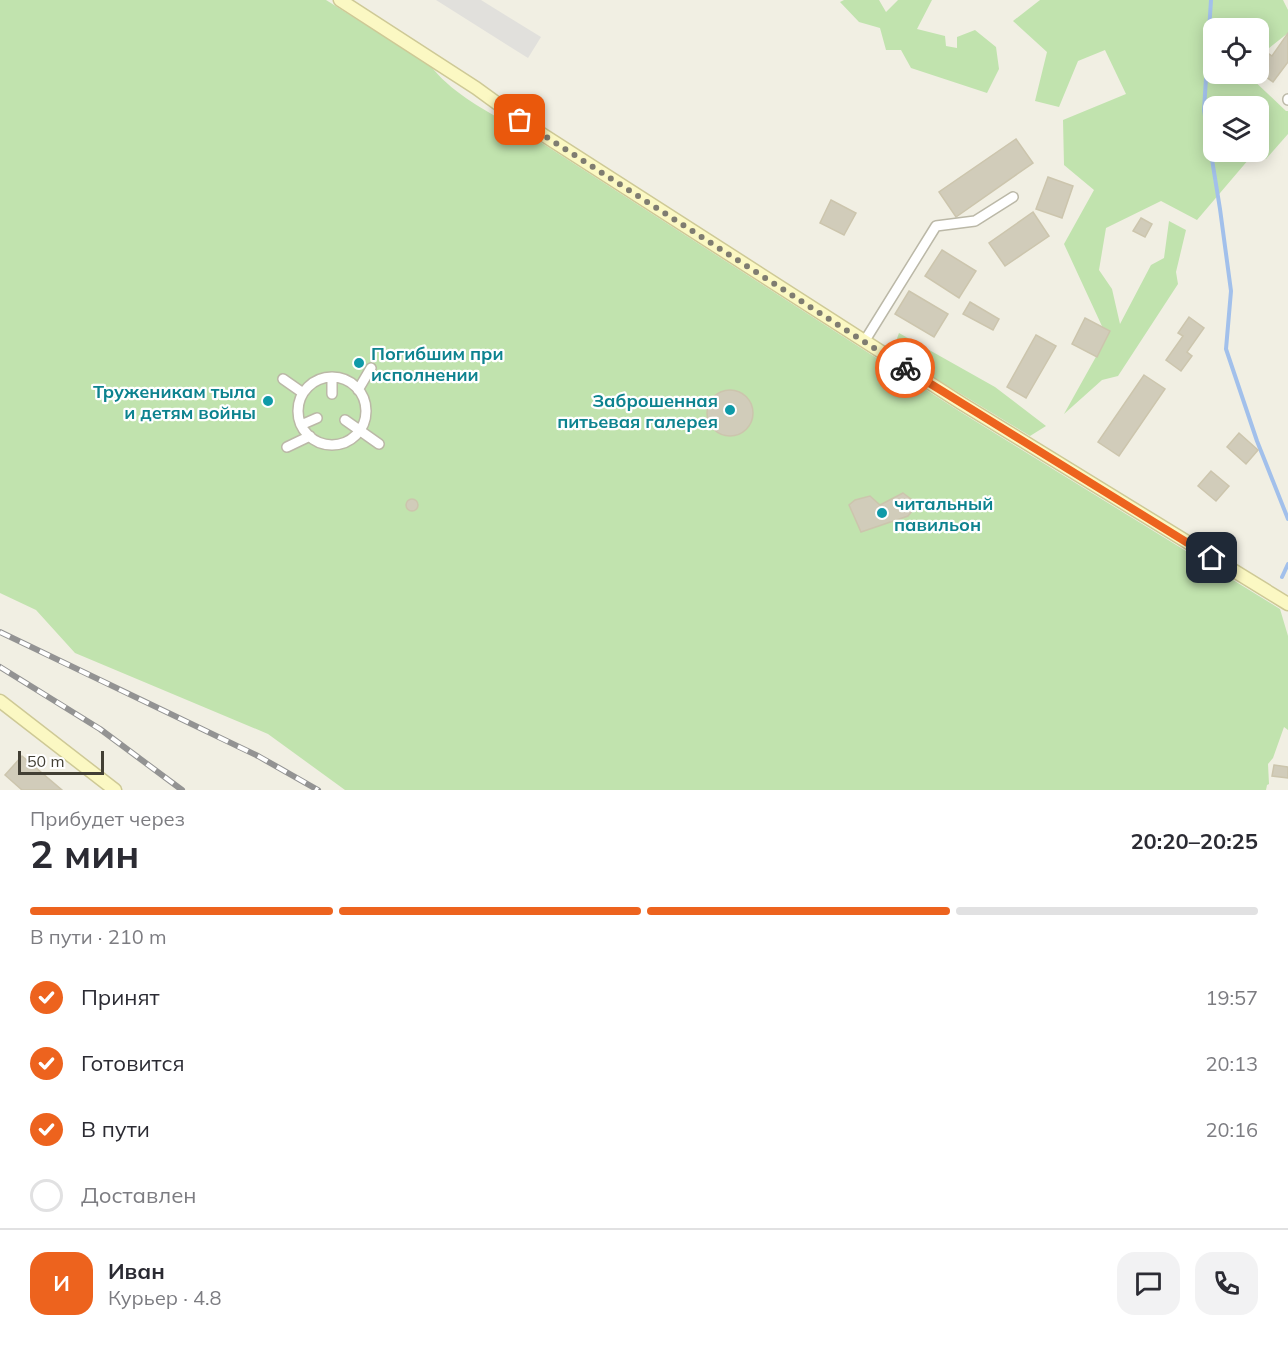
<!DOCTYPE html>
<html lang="ru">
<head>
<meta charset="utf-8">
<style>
  body { margin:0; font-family:Mulish,sans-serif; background:#f2f2f3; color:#2b2b33; height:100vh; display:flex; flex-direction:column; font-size:22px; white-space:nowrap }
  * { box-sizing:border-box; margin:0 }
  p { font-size:20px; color:#7c7c81 }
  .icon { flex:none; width:33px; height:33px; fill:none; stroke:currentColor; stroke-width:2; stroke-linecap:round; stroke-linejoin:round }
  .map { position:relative; height:790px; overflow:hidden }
  .panel { display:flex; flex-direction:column; background:#fff; flex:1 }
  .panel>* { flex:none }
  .tools { position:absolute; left:1203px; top:18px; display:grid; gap:12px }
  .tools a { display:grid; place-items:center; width:66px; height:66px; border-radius:12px; background:#fff; box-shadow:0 3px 15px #0003; font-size:30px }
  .scale { position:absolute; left:18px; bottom:15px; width:86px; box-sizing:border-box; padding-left:6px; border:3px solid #423f34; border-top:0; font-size:16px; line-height:21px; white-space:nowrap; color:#423f34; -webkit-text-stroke:4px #fff; paint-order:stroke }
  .pin { position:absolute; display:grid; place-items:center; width:51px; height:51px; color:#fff; margin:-26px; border-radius:12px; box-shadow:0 3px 9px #0006 }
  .courier { position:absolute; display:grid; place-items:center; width:60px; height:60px; margin:-30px; border:4px solid #ed631e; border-radius:50%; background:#fff; color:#222; box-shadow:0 2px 8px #0007 }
  .headline em { font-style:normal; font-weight:700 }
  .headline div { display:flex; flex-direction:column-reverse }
  .headline { display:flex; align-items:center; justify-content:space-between; height:102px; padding:0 30px }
  h1 { font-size:39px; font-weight:700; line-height:45px }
  .bar { display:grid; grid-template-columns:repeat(4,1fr); gap:9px 6px; align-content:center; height:72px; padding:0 30px }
  .bar i { height:8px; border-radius:4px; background:#e1e1e2 }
  .bar .active { background:#ed631e }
  .bar p { grid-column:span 4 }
  .line { display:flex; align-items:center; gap:15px; padding:0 30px; border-top:2px solid #e1e1e2 }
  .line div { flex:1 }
  .round { display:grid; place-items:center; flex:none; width:63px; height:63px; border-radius:18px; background:#f2f2f3 }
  ol { padding:0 30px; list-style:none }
  li { display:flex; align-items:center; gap:18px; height:66px }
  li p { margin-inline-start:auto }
  li .icon { padding:6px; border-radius:50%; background:#ed631e; color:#fff; stroke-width:4 }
  li:last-child { color:#7c7c81 }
  li i { width:33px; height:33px; border:3px solid #e1e1e2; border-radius:50% }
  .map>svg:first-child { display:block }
</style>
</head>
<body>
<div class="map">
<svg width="1288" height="790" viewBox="0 0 1288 790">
  <rect width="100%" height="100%" fill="#f1efe3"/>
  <path fill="#c1e3ae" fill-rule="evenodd" d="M0,0H326L430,65C455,98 499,117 534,138L959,411L1280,609L1288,636V730L1284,727L1273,758L1268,764L1269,784L1267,785L1266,790H345L268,734L75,653L36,610L0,593Z
    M844,0H879L886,12L898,0H932L917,29L945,36L946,46L957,48V37L975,30L996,47L999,69L987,93L911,68L901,50H886L880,28L859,22L840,2Z
    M1040,0H1283L1288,10V33L1259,56L1258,28H1214V74H1247L1286,111H1288V134L1266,159H1249L1197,220L1161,201L1106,228L1099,270L1112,289L1120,324L1151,265L1164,258L1169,221L1186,230L1176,272L1178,284L1118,376L1102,380L1064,414L1107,337L1064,244L1094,190L1064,165L1063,120L1126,94L1105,50L1078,61L1059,107L1035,101L1047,52L1013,21ZM1214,106H1258V152H1214Z
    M899,333L995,387L1046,426L1030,436L892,352Z"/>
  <path fill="#e1e0dc" d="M436,0H481L541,37L528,58Z"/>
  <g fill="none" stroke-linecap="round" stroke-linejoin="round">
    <path stroke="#a2c0eb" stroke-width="4" d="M1211,0L1204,110L1220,209L1231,291L1226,349L1257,441L1288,519
      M1282,577L1288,564"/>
  </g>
  <path fill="#d1ccba" stroke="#ccc5ad" stroke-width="1.5" d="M1288,33V62L1273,82L1258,71V68L1269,54L1272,56Z
    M1016,139L1033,163L956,217L939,192Z
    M1048,177L1073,186L1062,218L1036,209Z
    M831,200L856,213L844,235L820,223Z
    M1033,212L1049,236L1005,266L989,243Z
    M1141,218L1152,224L1145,237L1133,231Z
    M942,250L976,271L959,298L925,276Z
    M909,291L948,314L934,337L895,314Z
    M970,302L999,319L993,330L963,314Z
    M1189,317L1204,328L1187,352L1192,356L1181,371L1166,360L1183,336L1178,333Z
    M1085,318L1110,331L1097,357L1072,344Z
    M1036,335L1056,346L1026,398L1007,387Z
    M1144,375L1165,389L1119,456L1098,442Z
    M707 413a23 23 0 1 1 46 0a23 23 0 1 1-46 0Z
    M1239,433L1258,450L1246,464L1227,447Z
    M1211,471L1229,486L1216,501L1198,486Z
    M903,493L915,502L913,510L908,516L861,532L849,505L855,500L870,496L880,505Z
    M406 505a6 6 0 1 1 12 0a6 6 0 1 1-12 0Z
    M22,756L62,790H22L5,775Z
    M1274,765L1288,767V778L1272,776Z"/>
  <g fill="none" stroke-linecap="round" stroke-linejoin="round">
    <g stroke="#bbb8a7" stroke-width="12">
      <path id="street" d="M1288,100V99
        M864,342L936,226L975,221L1013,197
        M332,377V394
        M298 411a34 34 0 1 1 68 0a34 34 0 1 1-68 0Z
        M283,379L303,393
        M358,390L371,368
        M345,420L379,444
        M301,425L317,418
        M287,447L310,436"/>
    </g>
    <g stroke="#cec996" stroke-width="15">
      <path id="secondary" d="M340,0L476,88L520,120L961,403L1288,604
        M0,701L115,790"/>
    </g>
    <use href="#street" stroke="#fff" stroke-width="9"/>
    <use href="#secondary" stroke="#fbf8c3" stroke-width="12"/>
    <g stroke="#939393" stroke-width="6">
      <path id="rail" d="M0,632L258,756L318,790
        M0,667L100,729L182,790"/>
    </g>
    <use href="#rail" stroke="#fff" stroke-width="4" stroke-dasharray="11" stroke-linecap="butt"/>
  </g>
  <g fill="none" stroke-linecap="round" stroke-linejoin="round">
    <path stroke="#7f7d71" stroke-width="6" stroke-dasharray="0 10.8" d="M520,120L905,368"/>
    <path stroke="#ed631e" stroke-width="8" d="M905,368L1212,558"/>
  </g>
  <g fill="#0f9aa8" stroke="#fff" stroke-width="2">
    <circle cx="359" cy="363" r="6"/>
    <circle cx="268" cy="401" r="6"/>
    <circle cx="730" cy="410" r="6"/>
    <circle cx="882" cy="513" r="6"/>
  </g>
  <g text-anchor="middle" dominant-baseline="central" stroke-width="4.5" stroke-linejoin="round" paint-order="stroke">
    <g font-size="18" font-weight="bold" fill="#0d838f" stroke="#fff" text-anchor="start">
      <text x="371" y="353">Погибшим при<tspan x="371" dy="21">исполнении</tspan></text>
      <text x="256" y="391" text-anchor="end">Труженикам тыла<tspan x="256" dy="21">и детям войны</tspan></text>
      <text x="718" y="400" text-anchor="end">Заброшенная<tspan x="718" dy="21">питьевая галерея</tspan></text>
      <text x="894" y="503">читальный<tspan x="894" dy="21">павильон</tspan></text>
    </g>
  </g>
</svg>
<div class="tools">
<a><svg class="icon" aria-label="locate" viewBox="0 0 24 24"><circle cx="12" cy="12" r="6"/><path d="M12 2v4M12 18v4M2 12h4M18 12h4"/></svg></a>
<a><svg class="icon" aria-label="layers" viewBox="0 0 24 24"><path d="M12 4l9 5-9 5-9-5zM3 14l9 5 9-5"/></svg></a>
</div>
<div class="scale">50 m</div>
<div class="pin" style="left:520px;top:120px;background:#ea580c"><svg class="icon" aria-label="bag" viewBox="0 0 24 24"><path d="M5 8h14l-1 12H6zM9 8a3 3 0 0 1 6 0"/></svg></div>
<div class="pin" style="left:1212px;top:558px;background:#1f2937"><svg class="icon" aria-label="home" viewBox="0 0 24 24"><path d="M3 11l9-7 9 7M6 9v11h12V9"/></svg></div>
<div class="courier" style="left:905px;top:368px"><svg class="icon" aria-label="bike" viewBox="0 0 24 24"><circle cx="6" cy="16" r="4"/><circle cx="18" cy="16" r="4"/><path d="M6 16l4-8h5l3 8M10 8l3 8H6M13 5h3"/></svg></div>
</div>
<section class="panel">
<div class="headline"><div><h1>2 мин</h1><p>Прибудет через</p></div><em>20:20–20:25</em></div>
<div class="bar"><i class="active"></i><i class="active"></i><i class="active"></i><i></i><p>В пути · 210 m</p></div>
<ol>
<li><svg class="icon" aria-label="check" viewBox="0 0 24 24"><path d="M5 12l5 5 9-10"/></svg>Принят<p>19:57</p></li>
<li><svg class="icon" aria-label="check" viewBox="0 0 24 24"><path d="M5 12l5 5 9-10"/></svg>Готовится<p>20:13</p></li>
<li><svg class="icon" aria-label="check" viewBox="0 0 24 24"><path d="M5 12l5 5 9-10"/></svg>В пути<p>20:16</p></li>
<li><i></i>Доставлен</li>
</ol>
<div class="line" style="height:108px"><b class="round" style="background:#ed631e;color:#fff">И</b><div><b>Иван</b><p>Курьер · 4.8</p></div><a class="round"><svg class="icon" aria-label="chat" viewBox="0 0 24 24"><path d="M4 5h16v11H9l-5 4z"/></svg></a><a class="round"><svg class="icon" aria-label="phone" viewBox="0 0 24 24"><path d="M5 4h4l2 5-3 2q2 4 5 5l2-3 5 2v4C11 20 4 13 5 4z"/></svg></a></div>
</section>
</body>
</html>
